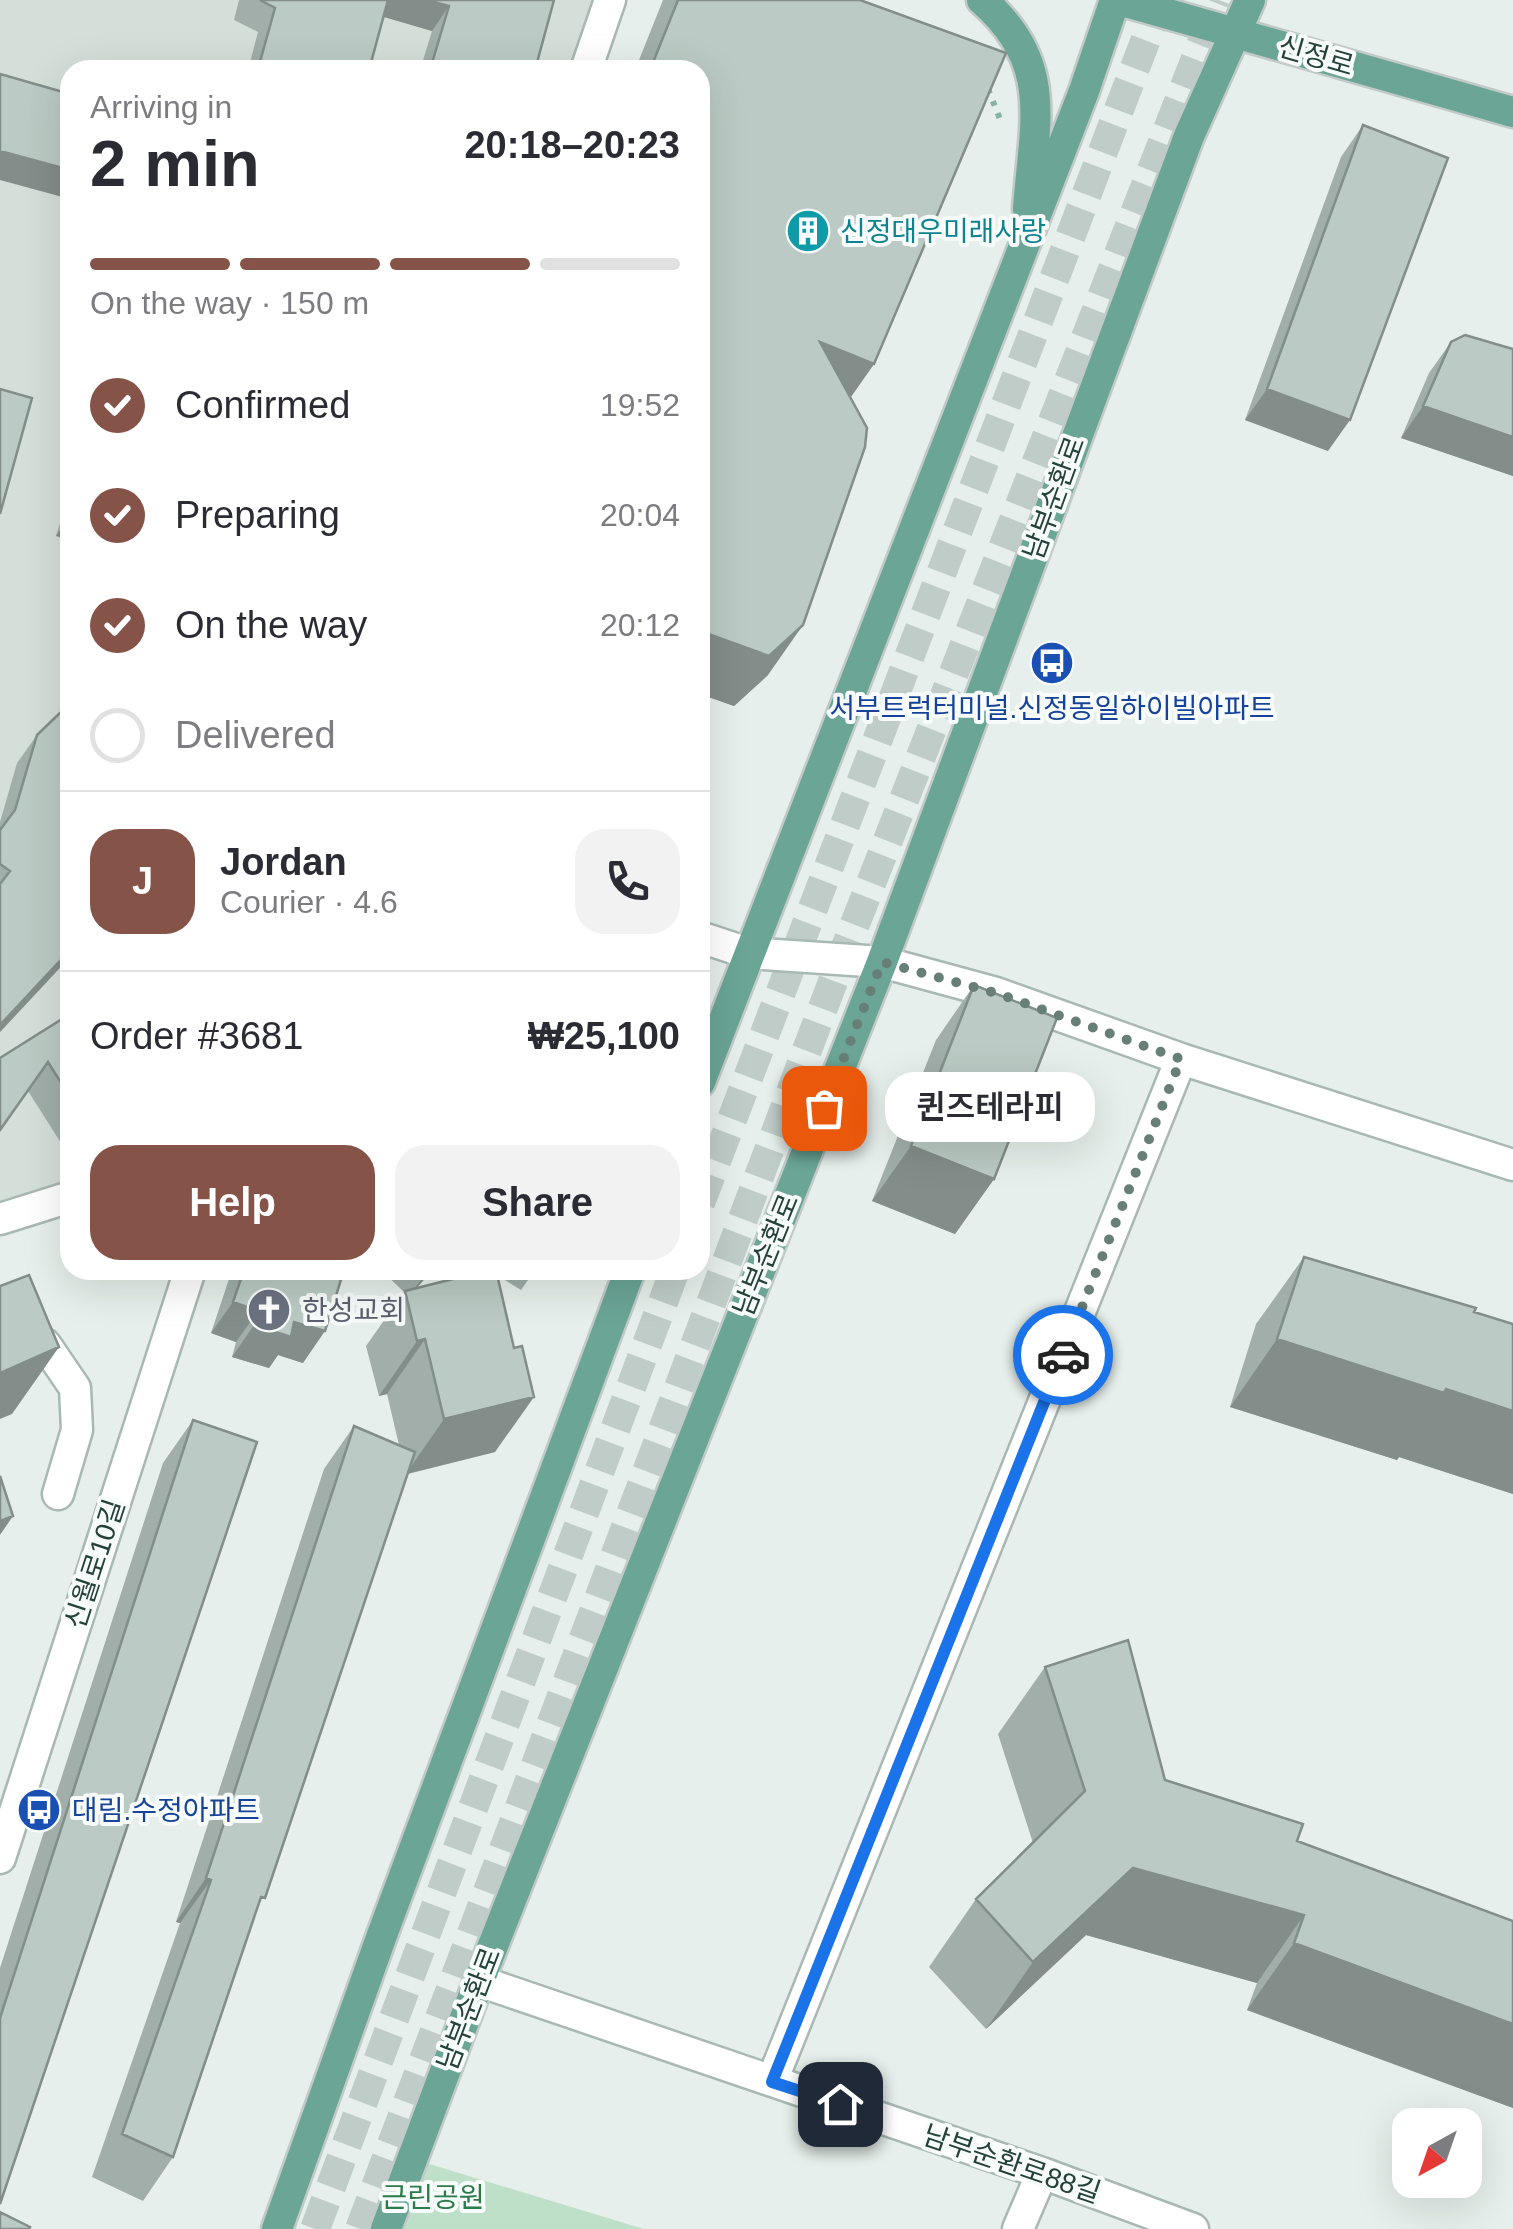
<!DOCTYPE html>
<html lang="en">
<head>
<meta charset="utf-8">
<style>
  body { margin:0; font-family:Arial,"Noto Sans KR",sans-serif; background:#f2f2f3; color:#2b2b33; height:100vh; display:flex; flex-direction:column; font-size:38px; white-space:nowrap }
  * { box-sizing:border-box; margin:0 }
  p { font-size:32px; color:#7c7c81 }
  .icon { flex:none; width:55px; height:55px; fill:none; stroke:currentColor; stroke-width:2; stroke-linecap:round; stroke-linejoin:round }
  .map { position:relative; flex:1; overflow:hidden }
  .drawer { position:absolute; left:60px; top:60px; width:650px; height:1220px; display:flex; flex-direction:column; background:#fff; border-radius:30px; box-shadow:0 10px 40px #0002 }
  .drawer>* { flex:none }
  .needle { width:65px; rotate:220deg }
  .buttons { position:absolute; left:1392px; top:2108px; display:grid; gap:20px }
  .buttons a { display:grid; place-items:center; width:90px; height:90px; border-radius:20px; background:#fff; box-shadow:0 10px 40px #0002; font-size:50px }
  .pin { position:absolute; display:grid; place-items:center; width:85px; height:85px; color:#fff; margin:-42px; border-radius:20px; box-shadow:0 5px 15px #0006 }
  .courier { position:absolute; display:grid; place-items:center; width:100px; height:100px; margin:-50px; border:8px solid #1a73e8; border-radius:50%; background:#fff; color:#222; box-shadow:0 2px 12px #0007 }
  .bubble { position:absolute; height:70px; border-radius:30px; background:#fff; box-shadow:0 10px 40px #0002; font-size:32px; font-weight:600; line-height:70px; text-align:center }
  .head em { font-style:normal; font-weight:600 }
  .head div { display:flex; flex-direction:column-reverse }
  .head { display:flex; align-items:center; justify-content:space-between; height:170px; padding:0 30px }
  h1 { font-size:65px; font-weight:600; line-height:75px }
  .bar { display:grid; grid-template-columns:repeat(4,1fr); gap:15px 10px; align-content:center; height:120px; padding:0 30px }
  .bar i { height:12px; border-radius:8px; background:#e1e1e2 }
  .bar .selected { background:#855347 }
  .bar p { grid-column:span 4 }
  .line { display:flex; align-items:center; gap:25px; padding:0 30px; border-top:2px solid #e1e1e2 }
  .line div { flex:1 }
  .round { display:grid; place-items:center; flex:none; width:105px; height:105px; border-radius:30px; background:#f2f2f3 }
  ol { padding:0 30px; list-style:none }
  li { display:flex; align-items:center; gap:30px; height:110px }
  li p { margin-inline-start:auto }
  li .icon { padding:10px; border-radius:50%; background:#855347; color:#fff; stroke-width:4 }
  li:last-child { color:#7c7c81 }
  li i { width:55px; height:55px; border:5px solid #e1e1e2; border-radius:50% }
  .primary-button { display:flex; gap:20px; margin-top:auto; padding:20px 30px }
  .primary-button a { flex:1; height:115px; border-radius:30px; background:#855347; color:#fff; font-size:40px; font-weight:600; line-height:115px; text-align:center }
  .primary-button a+a { background:#f2f2f3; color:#2b2b33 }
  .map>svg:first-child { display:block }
</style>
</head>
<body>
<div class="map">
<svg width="1513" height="2229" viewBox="0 0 1513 2229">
  <rect width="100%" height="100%" fill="#e6efeb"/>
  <path fill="#d4dfda" d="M0,0H610L586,70H70V1197L0,1219Z"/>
  <path fill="#bfe0c8" d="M413,2159L644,2229H386Z"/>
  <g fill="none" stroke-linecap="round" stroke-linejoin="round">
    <path stroke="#bfccc8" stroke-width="30" stroke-dasharray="30 15" stroke-linecap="butt" d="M700,1203L1161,0
      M315,2229L675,1270
      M360,2229L851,934L1219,0"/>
    <g stroke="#a8b8b2" stroke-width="35">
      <path id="minor" d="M586,70L610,0
        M700,937L748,953L882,962L996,993L1181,1059L1513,1165
        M0,1219L70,1197
        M0,1326L45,1344L75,1388L77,1430L58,1494
        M0,1858L190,1270
        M479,1981L1042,2173L1193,2229
        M772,2081L1181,1059
        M1018,2229L1042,2173"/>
    </g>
    <g stroke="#c2cac8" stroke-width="35">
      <path id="major" d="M982,0C1055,63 1034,123 1028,209
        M1119,0L1513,112
        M700,1082L1084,91L1115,0
        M277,2229L382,1935L630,1270
        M386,2229L479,1981L882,962L1189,136L1250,0"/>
    </g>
    <path stroke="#86b3a5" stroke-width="6" stroke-dasharray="5 8" stroke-linecap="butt" d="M988,89L1000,119"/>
    <use href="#minor" stroke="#fff" stroke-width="30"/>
    <use href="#major" stroke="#6aa596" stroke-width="30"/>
  </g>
  <path fill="#a1aea9" d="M239,0H554L535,70H420L432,31L384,17L369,70H248L258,32L234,20Z
    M663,0H860L874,364L850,398L768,675L734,706L700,694V70H635Z
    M1363,125L1328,451L1245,420L1341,157Z
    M1451,342L1513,349V476L1401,438L1429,373Z
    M70,493V540L56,536Z
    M70,714V957L0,1032V822L17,763L37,735Z
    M974,985L994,1179L955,1234L872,1201L936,1040Z
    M70,1014V1137L61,1143L28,1091Z
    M1304,1257L1513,1324V1494L1399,1457L1397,1460L1230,1407L1256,1324Z
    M232,1270H344L303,1363L278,1355L269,1368L232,1357L236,1342L211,1333Z
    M381,1270H432L417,1288L489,1270H535L521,1290L497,1275L495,1452L408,1474L256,1911L173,2157L143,2201L92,2177L180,1923L176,1922L324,1469L354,1426L399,1445L387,1394L379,1396L366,1346L404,1292Z
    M193,1420L0,2204V1968L163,1463Z
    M1045,1667L1165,1780L1297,1841L1513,1921V2108L1247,2010L1257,1983L1086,1935L986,2029L929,1967L976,1899L1033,1843L998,1734Z"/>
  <path fill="#838d89" d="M384,0H426L449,6L432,31L374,14Z
    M0,151L70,170V199L0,180Z
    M820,342L874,364L839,414Z
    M1267,389L1350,420L1328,451L1245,420Z
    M1423,406L1513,437V476L1401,438Z
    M70,516V540L56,536Z
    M803,625L768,675L734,706L700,694V631Z
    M70,950V957L0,1032V1025Z
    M70,1130V1137L61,1143Z
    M911,1146L994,1179L955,1234L872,1201Z
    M428,1270H432L409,1297Z
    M233,1302L258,1311L236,1342L211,1333Z
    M294,1322L325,1331L303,1363L278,1355L269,1368L232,1357L254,1325Z
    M425,1339L387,1394L379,1396L417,1341Z
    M1277,1339L1446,1389L1513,1411V1494L1399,1457L1397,1460L1230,1407Z
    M59,1347L12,1414L0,1419V1373Z
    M534,1397L495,1452L406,1474L444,1419Z
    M13,1516L0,1535V1521Z
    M1133,1868L1304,1915L1257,1983L1086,1935L986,2029L1033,1962Z
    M206,1878L211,1880L180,1923L176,1922Z
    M1294,1943L1513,2024V2108L1247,2010Z"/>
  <path fill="#bbcac4" stroke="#838d89" stroke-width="2.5" d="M260,0H388L369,70L258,69L275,8Z
    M426,0H554L535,70H430L449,6Z
    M678,0H860L1006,53L874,364L820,342L867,428L865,447L803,625L769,656L700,631V70H650Z
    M0,74L70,94V170L0,151Z
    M1363,125L1448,158L1350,420L1267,389Z
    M1465,335L1513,349V437L1423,406L1451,342Z
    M0,389L32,398L0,514Z
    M62,711L70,714V950L0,1025V884L10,871L0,864V830L15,810L37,735Z
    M974,985L1057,1018L994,1179L911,1146Z
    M70,1014V1097L48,1062L0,1130V1058Z
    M1304,1257L1476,1308L1474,1312L1513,1324V1411L1446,1389L1444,1393L1277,1339Z
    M244,1270H344L325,1331L294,1322L291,1337L254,1325L258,1311L233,1302Z
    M489,1270H496L514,1348L522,1346L534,1397L444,1419L425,1339L417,1341L405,1291Z
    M29,1275L59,1347L0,1373V1286Z
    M193,1420L257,1442L0,2204V2018Z
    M354,1426L415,1452L265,1898L261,1897L173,2157L122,2134L211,1880L206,1878Z
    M0,1476L13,1516L0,1521Z
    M1128,1640L1165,1780L1303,1824L1297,1841L1513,1921V2024L1294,1943L1304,1915L1133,1868L1033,1962L976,1899L1085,1791L1045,1667Z
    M0,2212L30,2227L29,2229H0Z"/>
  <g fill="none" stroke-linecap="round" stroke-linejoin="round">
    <path stroke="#687f78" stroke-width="10" stroke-dasharray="0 18" d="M824,1108L882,962L996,993L1181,1059L1063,1355"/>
    <path stroke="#1a73e8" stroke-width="12" d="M840,2104L772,2082L1063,1355"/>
  </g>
  <defs>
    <g id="building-disc" transform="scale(2.25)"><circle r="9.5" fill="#0f9aa8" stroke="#f7fbf9"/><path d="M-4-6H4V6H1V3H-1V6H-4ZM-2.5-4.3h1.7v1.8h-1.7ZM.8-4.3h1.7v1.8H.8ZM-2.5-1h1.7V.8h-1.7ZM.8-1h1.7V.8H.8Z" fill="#fff"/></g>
    <g id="bus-disc" transform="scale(2.25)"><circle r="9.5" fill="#1a4fb4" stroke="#f7fbf9"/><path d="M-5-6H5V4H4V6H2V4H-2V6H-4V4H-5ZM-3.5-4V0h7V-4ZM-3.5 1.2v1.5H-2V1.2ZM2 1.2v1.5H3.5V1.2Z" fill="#fff"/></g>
    <g id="church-disc" transform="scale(2.25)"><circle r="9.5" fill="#6b7280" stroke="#f7fbf9"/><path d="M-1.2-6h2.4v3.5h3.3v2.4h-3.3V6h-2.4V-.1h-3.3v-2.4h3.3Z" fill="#fff"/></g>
  </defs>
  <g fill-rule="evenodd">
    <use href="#building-disc" x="808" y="231"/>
    <use href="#bus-disc" x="1052" y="663"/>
    <use href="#church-disc" x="269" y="1310"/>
    <use href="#bus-disc" x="39" y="1810"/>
  </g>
  <g text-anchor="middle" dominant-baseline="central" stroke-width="8" stroke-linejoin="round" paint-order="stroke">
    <g font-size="28" fill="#24423a" stroke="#f7fbf9">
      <text transform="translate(1316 56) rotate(16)">신정로</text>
      <text transform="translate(1054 498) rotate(-70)">남부순환로</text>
      <text transform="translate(766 1255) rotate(-68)">남부순환로</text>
      <text transform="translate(95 1564) rotate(-72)">신월로10길</text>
      <text transform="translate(469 2009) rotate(-69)">남부순환로</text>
      <text transform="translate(1012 2164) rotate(19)">남부순환로88길</text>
    </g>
    <g font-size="28" fill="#0d838f" stroke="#f7fbf9" text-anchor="start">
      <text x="840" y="231">신정대우미래사랑</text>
    </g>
    <g font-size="28" fill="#164399" stroke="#f7fbf9">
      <text x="1052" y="708">서부트럭터미널.신정동일하이빌아파트</text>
      <text x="72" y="1810" text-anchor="start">대림.수정아파트</text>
    </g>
    <g font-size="28" fill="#5b616d" stroke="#f7fbf9" text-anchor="start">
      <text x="302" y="1310">한성교회</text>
    </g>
    <g font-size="28" fill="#2d7a4b" stroke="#f7fbf9">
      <text x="433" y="2197">근린공원</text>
    </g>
  </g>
</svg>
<div class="buttons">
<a><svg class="needle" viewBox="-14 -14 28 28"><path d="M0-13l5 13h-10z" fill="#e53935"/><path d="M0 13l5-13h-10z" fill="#7c7c81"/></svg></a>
</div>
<div class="pin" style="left:824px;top:1108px;background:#ea580c"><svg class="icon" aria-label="bag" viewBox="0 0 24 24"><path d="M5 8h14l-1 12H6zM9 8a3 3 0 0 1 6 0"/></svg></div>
<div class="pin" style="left:840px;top:2104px;background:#1f2937"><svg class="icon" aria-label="home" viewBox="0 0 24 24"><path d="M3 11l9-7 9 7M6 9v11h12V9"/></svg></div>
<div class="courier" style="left:1063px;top:1355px"><svg class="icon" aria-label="car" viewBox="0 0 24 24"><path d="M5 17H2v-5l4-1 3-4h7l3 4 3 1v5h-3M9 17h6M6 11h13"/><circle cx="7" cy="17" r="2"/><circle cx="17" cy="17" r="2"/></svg></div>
<div class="bubble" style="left:885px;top:1072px;width:210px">퀸즈테라피</div>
<section class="drawer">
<div class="head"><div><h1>2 min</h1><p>Arriving in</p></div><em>20:18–20:23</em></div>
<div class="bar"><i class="selected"></i><i class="selected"></i><i class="selected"></i><i></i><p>On the way · 150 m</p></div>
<ol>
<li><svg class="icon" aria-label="check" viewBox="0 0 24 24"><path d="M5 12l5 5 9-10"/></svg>Confirmed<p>19:52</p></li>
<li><svg class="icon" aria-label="check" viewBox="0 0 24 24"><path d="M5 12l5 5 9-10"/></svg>Preparing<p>20:04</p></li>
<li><svg class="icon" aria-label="check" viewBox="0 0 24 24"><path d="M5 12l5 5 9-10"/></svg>On the way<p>20:12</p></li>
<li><i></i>Delivered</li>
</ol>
<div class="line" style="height:180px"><b class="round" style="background:#855347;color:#fff">J</b><div><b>Jordan</b><p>Courier · 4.6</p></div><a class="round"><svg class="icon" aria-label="phone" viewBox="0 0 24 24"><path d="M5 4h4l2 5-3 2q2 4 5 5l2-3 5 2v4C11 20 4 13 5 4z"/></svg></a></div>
<div class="line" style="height:130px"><div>Order #3681</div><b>₩25,100</b></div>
<div class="primary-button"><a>Help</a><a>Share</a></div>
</section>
</div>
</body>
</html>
